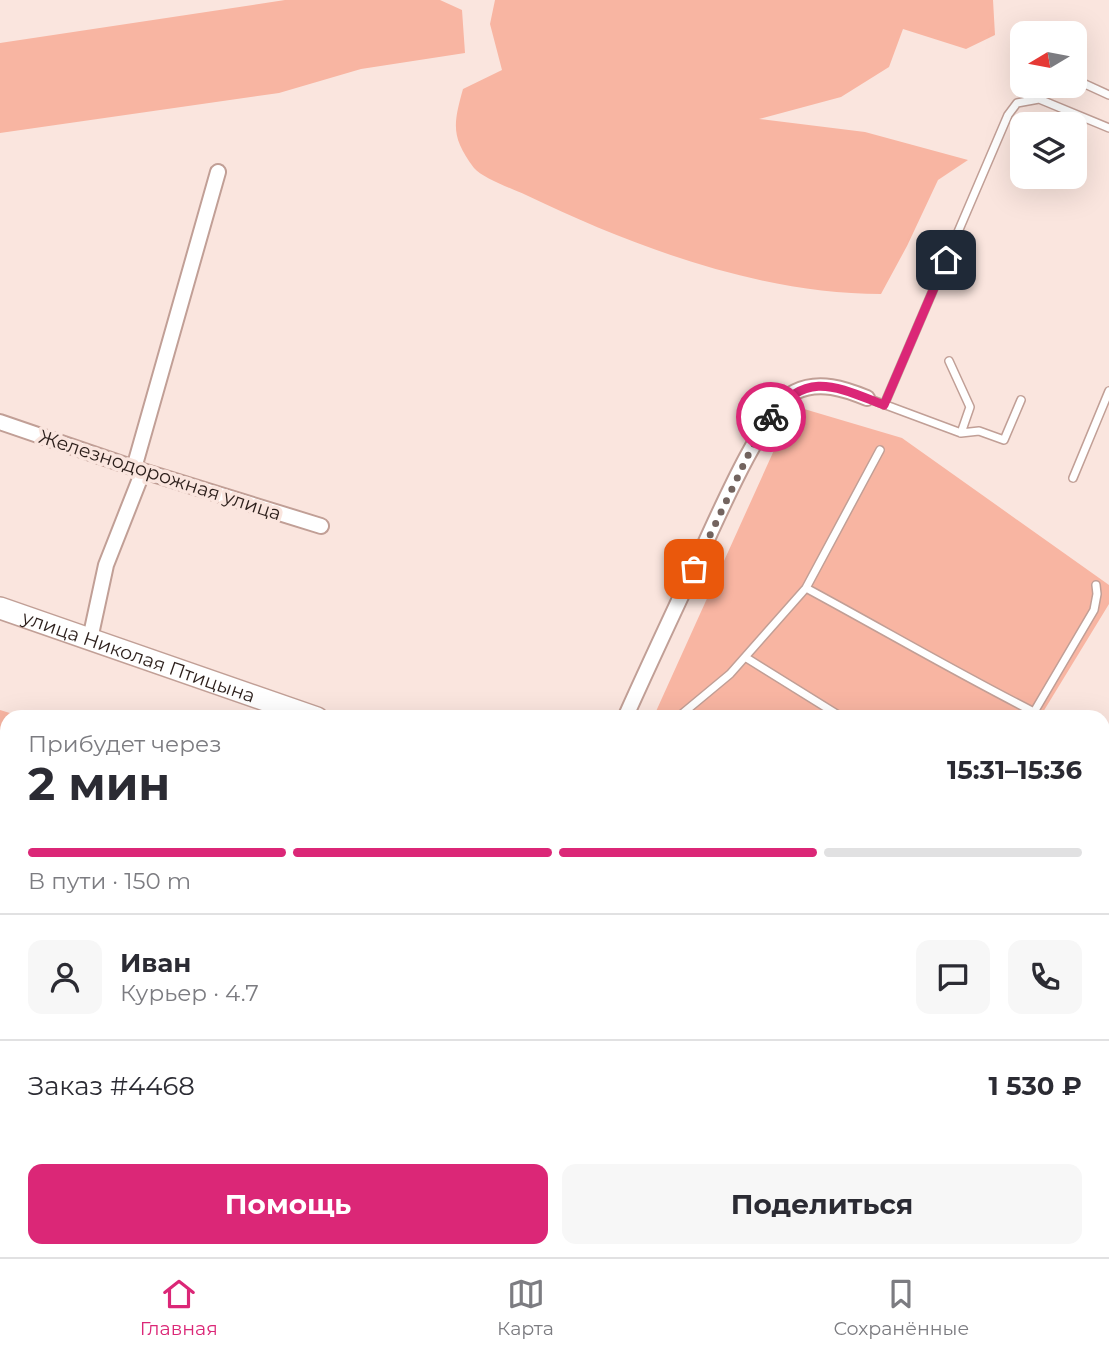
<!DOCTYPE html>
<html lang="ru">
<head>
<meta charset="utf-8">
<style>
  body { margin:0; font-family:Montserrat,sans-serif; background:#f7f7f7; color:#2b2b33; height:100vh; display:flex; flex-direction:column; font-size:26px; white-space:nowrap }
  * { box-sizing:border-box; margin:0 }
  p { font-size:23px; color:#7c7c81 }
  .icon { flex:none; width:38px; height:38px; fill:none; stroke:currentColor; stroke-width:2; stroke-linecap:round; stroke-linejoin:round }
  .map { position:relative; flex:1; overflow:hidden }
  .drawer { position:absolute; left:0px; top:710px; width:1110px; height:548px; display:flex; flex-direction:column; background:#fff; border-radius:21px 21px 0 0; box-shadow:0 7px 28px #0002 }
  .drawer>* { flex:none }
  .needle { width:46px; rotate:260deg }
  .fabs { position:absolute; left:1010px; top:21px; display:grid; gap:14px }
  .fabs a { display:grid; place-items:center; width:77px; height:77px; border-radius:14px; background:#fff; box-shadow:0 7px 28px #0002; font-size:35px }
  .pin { position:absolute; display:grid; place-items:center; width:60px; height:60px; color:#fff; margin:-30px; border-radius:14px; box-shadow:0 4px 10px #0006 }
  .courier { position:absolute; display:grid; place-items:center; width:70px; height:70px; margin:-35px; border:5px solid #db2777; border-radius:50%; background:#fff; color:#222; box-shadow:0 2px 9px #0007 }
  .summary em { font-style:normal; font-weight:700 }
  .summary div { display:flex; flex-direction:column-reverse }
  .summary { display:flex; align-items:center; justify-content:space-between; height:119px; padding:0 28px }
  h1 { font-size:46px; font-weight:700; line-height:52px }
  .bar { display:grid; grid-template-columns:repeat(4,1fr); gap:10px 7px; align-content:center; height:84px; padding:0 28px }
  .bar i { height:9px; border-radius:5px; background:#e1e1e2 }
  .bar .selected { background:#db2777 }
  .bar p { grid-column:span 4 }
  .line { display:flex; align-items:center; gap:18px; padding:0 28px; border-top:2px solid #e1e1e2 }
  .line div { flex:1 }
  .round { display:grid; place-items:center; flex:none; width:74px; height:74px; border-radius:14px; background:#f7f7f7 }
  .cta { display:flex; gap:14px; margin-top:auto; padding:14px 28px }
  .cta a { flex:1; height:80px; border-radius:14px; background:#db2777; color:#fff; font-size:28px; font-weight:700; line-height:80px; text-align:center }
  .cta a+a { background:#f7f7f7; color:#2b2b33 }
  .dock { display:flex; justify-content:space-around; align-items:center; height:98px; border-top:2px solid #e1e1e2; background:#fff; font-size:19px; color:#7c7c81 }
  .dock a { display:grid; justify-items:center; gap:4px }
  .dock .selected { color:#db2777 }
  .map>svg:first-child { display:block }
</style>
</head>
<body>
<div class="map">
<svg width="1109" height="1257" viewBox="0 0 1109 1257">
  <rect width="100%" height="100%" fill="#fae5de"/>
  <path fill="#f8b5a2" d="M285,0H440L462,10L465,53L361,69L279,93L0,133V43Z
    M495,0H993L995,35L966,49L903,29L889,67L841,97L759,119L865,132L968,160L938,180L907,246L881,294C760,294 634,247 526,195C513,189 482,178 474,168C451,137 453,125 463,89L502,70L490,24Z
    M794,406L902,438L1109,585V604L1040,717L653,718Z
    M0,710L23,717L7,718V779L0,776Z"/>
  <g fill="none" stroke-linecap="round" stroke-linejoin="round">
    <path stroke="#c3765f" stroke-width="3.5" d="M0,1025H7
      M576,1251L582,1257"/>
    <g stroke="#c19f96" stroke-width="10">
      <path id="service" d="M1074,79L1109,95
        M1039,99L1045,86
        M867,398L961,433L970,407L949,361
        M884,405L1008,115L1017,103L1039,99L1109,128
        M961,433L979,431L1004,440L1021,400
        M1073,478L1109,391
        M806,588C882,629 957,673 1034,712L1031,718
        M745,657L843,718
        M1034,712L1094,610L1097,594L1096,585
        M677,718L730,674L806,588L880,450"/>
    </g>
    <g stroke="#c19f96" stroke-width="18">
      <path id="minor" d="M0,422L143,471L321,526
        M134,468L218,172
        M90,639L106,565L143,471
        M625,718C646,671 668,624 690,577C708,539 762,408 795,392C819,380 845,389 867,398
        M0,788L7,791"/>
    </g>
    <g stroke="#c19f96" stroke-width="24">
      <g id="primary">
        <path id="s1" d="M0,608L317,718"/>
        <path d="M1102,985L1109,987"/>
        <path d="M1102,1233L1109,1222"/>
        <path d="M732,1257L735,1251"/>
        <path d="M1088,1257L1091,1251"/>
      </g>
    </g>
    <g stroke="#c19f96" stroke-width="26">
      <path id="trunk" d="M1102,857L1109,844
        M1102,940L1109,928
        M880,1257L883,1251
        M924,1257L927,1251"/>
    </g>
    <use href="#service" stroke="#fff" stroke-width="7"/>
    <use href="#minor" stroke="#fff" stroke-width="14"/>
    <use href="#primary" stroke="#fff" stroke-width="21"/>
    <use href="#trunk" stroke="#fff" stroke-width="23"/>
  </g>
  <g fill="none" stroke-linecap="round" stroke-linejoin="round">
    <path stroke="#73645f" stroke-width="7" stroke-dasharray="0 12.6" d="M694,569L752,447L771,417"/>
    <path stroke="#db2777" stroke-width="9" d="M771,417C806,369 837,387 884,405L946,260"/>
  </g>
  <g text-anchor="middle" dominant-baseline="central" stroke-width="7" stroke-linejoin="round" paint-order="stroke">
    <g font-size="19" fill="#2b1e1a" stroke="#fae5de">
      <text transform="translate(160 475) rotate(18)">Железнодорожная улица</text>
      <text stroke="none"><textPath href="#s1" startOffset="147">улица Николая Птицына</textPath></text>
    </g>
  </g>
</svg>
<div class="fabs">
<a><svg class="needle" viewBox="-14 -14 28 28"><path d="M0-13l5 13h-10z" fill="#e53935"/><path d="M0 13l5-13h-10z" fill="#7c7c81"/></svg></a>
<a><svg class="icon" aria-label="layers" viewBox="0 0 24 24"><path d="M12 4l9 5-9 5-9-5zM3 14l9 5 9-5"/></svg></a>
</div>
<div class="pin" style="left:694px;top:569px;background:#ea580c"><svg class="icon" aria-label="bag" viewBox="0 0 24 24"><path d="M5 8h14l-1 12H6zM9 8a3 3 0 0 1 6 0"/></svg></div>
<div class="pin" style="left:946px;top:260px;background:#1f2937"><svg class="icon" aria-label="home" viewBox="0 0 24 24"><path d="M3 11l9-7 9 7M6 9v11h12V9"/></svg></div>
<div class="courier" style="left:771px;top:417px"><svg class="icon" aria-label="bike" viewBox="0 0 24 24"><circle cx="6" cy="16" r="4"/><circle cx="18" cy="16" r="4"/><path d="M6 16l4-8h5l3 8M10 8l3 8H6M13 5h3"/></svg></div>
<section class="drawer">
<div class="summary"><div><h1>2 мин</h1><p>Прибудет через</p></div><em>15:31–15:36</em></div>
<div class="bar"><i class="selected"></i><i class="selected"></i><i class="selected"></i><i></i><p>В пути · 150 m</p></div>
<div class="line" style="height:126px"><a class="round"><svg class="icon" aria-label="person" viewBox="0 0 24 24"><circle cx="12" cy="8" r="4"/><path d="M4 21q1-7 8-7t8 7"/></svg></a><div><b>Иван</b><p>Курьер · 4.7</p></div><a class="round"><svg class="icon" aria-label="chat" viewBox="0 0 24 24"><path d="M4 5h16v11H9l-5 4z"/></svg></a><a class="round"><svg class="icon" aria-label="phone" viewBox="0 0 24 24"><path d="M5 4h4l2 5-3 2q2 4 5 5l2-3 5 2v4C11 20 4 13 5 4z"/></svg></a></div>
<div class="line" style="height:91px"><div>Заказ #4468</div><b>1 530 ₽</b></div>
<div class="cta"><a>Помощь</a><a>Поделиться</a></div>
</section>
</div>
<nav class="dock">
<a class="selected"><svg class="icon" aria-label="home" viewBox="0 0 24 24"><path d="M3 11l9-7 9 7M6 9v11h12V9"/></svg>Главная</a>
<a><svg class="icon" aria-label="map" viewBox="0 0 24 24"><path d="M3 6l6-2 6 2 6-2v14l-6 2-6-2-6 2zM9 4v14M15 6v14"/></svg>Карта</a>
<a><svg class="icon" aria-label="saved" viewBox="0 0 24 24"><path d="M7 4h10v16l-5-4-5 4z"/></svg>Сохранённые</a>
</nav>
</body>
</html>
